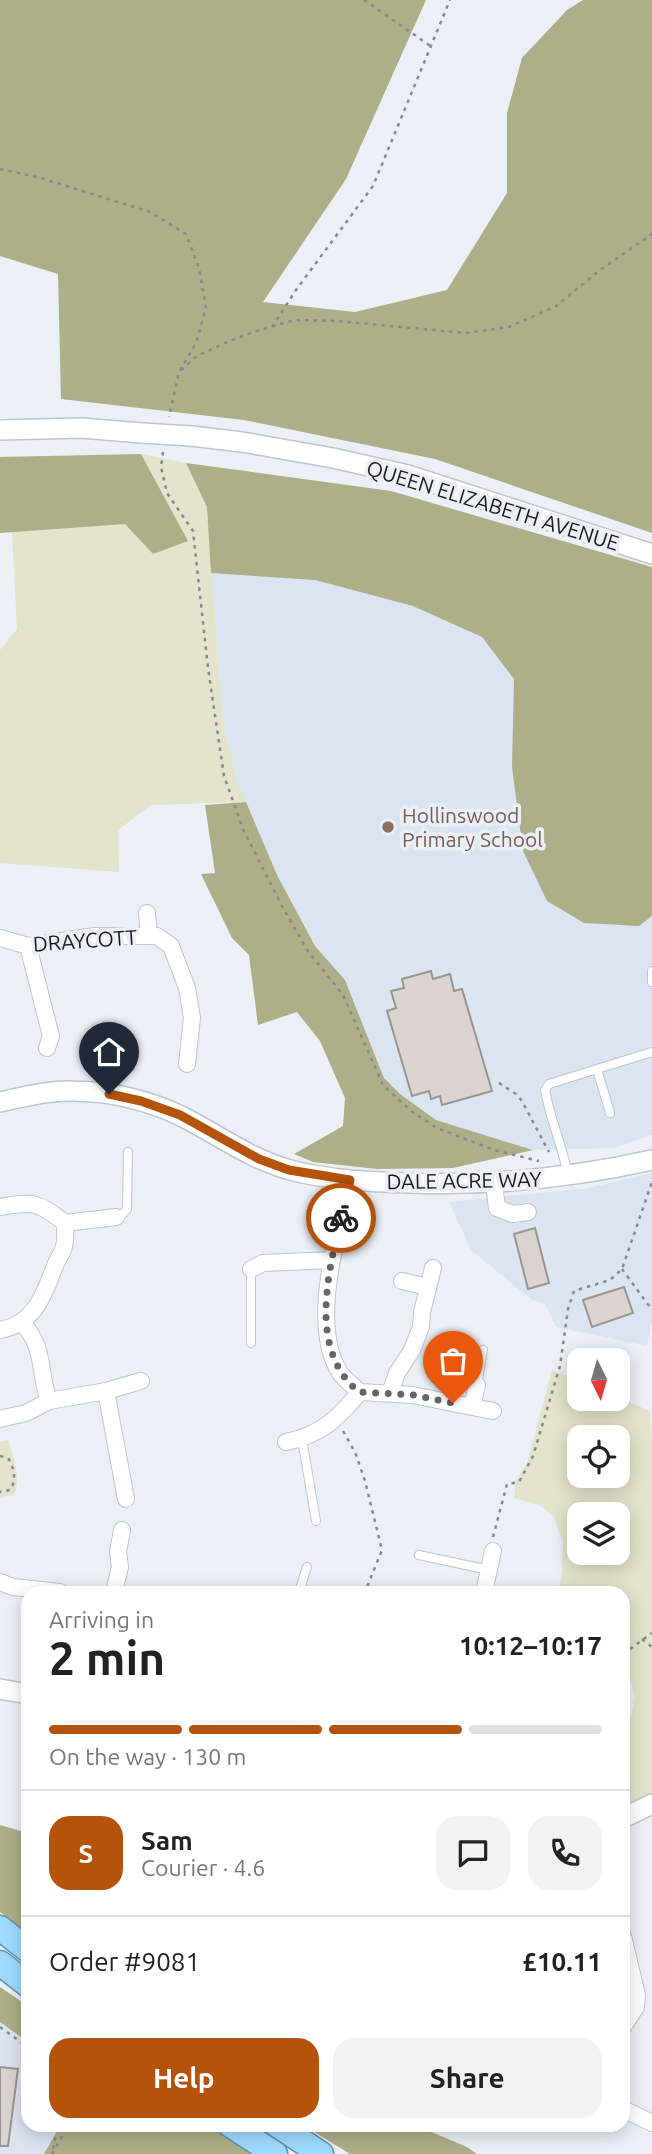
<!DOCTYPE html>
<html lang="en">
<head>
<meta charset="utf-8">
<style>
  body { margin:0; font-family:Ubuntu,sans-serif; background:#f2f2f2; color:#222; height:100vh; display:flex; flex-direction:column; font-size:26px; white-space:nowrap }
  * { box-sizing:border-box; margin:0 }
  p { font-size:23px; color:#767676 }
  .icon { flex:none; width:38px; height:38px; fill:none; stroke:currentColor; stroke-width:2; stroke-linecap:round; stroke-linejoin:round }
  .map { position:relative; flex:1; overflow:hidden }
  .drawer { position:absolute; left:21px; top:1586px; width:609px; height:546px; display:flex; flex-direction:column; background:#fff; border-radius:21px; box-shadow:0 4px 18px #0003 }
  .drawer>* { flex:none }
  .needle { width:46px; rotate:175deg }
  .controls { position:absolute; left:567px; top:1348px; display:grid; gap:14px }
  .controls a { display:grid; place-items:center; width:63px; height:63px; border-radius:14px; background:#fff; box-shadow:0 4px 18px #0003; font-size:35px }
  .pin { position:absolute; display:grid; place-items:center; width:60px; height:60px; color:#fff; margin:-72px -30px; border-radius:50% 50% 50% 0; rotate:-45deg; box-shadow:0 0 7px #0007 }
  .pin .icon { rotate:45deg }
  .courier { position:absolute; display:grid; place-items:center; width:70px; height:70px; margin:-35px; border:5px solid #b45309; border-radius:50%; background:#fff; color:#222; box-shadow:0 2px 9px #0007 }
  .summary em { font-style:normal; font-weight:700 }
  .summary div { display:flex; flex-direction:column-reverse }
  .summary { display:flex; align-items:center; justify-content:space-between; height:119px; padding:0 28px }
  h1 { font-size:46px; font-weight:700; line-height:52px }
  .bar { display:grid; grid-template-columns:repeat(4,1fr); gap:10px 7px; align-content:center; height:84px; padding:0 28px }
  .bar i { height:9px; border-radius:5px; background:#e0e0e0 }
  .bar .active { background:#b45309 }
  .bar p { grid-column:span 4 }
  .line { display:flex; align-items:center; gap:18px; padding:0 28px; border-top:2px solid #e0e0e0 }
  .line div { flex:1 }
  .round { display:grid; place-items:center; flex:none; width:74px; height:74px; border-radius:21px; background:#f2f2f2 }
  .button { display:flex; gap:14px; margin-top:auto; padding:14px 28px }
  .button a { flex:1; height:80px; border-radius:21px; background:#b45309; color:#fff; font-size:28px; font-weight:700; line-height:80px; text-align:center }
  .button a+a { background:#f2f2f2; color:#222 }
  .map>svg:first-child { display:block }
</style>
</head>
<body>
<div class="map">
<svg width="652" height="2154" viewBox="0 0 652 2154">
  <rect width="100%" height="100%" fill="#ebf0f6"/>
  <path fill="#dbe5f1" d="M200,493L467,565L639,926L652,916V1135L614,1148L533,1150L436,1120L396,1091L384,1078L345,980L315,946L277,875L238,784L223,721L207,507Z
    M652,1173V1322L647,1346L556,1327L545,1304L532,1300L471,1250L449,1202L588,1188Z
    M0,2022L28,2042V2124L61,2125L44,2154H0Z"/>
  <path fill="#e2e4cb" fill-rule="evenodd" d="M141,454L186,463L207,507L223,721L238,784L246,802L151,805L118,830L119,872L0,863V650L17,629L12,532L104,525Z
    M552,1370L579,1381V1398L618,1397L650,1411L652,1443V1794L623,1805V1747L627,1739L635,1696L630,1678L623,1665V1592H558L562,1573L563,1544L554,1516L539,1505L514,1498L516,1480L527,1463ZM579,1437H618V1475H579ZM579,1514H618V1552H579Z
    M9,1440C13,1459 22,1476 14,1495L0,1497V1442Z"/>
  <path fill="#acaf87" d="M0,0H426L346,179L263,302L355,312L447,290L507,193V113L522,58L567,10L583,0H652V533L435,459L244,420L61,399L58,274L0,256Z
    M141,454L188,541L153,554L125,524L0,533V457Z
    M186,463L391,491L652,567V916L639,926L584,923L547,901L523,851L512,767L514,679L482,637L413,606L315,580L211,573L207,507Z
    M246,802L277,875L315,946L345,980L384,1078L400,1094L436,1120L533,1150L453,1168L377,1169L313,1162L294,1154L343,1126L345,1098L320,1041L297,1012L258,1025L249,955L232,938L201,874L215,873L205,805Z
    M0,1825L28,1833V1934L0,1912Z
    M0,1987L28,2006V2042L0,2022Z
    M61,2124L207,2125L253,2154H44Z
    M303,2125H415L467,2147L477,2154H350Z"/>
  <path fill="#dad3cf" stroke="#9a9590" stroke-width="2" d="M431,971L433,979L450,974L454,991L462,989L492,1091L442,1105L440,1096L431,1099L429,1091L412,1096L387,1011L396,1008L391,991L404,988L402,979Z
    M535,1228L549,1283L528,1289L514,1234Z
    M624,1287L633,1313L592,1327L583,1300Z
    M0,2067L18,2069L8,2146H0Z"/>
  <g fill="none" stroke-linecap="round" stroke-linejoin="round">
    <g stroke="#c1c6cb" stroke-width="10">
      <path id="service" d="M652,971V982
        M597,1069L652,1052
        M568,1176C563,1147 550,1119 545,1090L549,1084L597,1069L610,1113
        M116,1217L123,1214L127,1209L128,1152
        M251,1269V1343
        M477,1385L483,1350
        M302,1439L316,1521
        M419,1555L489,1570
        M299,1592L307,1567"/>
    </g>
    <g stroke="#c1c6cb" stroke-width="18">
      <path id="minor" d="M147,913L149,936
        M0,938L28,946L95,936H157L171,946L187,988L192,1018L187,1064
        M28,946L51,1036L47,1048
        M350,1180C338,1233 309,1324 340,1373C345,1380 353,1386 360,1392L413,1395L472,1407
        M494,1184L497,1208L513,1214L528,1212
        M0,1207C34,1201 38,1202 65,1223C65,1230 66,1239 64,1246C63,1253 57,1259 55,1266C44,1294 35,1324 0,1330
        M65,1223L116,1217
        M251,1269L263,1263L332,1260
        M402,1281L428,1287
        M477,1385L472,1407L493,1411
        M106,1391L126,1499
        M390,1393L397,1373L412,1350L421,1327L422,1312L433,1268
        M49,1401L106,1391L141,1381
        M0,1419L26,1413L49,1401C38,1371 46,1348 22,1323
        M286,1442C321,1435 337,1419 360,1392
        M0,1582L13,1587L60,1592
        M114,1592L120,1567L118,1552L122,1530
        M484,1592L493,1551
        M623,1936L637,1995L636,2007L623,2027
        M623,2109L652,2123"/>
    </g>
    <g stroke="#c1c6cb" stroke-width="22">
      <path id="tertiary" d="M0,430L81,428L142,433
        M191,436L242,442L333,458L408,475L652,554
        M0,1102C24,1097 49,1090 73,1091C109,1091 148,1100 181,1116C217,1134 250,1159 290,1170C329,1180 370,1182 410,1183C493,1186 571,1178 652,1160
        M0,1689L28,1694
        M623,1818L652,1804"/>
    </g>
    <g stroke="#6092b0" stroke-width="27">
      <path id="trunk" d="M0,1928L28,1950
        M0,1963L28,1985
        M229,2124L275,2154
        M276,2124L321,2154"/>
    </g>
    <path stroke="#878a8e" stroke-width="2.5" stroke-dasharray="3.5 5" stroke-linecap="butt" d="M364,0L432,47
      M0,169L41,178L150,212L186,234L199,268L206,308L196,343L179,372L169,417
      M272,327L296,290L373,186L450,0
      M181,370L197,356L225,343L253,332L294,320L337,321L466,333L509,327L556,306L600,270L652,234
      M163,452L161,467L167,493L193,531L208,668L224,776L243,829L283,908L308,951L343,995L383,1085L411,1111L437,1128L494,1150L539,1161
      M499,1083L516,1094L522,1101L549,1152
      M622,1269L652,1310
      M343,1431L355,1452L365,1481L382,1550L365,1592
      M0,1456L8,1458C14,1467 17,1481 10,1490L0,1492
      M493,1537L507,1484L519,1482L533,1456L560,1366L568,1309L574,1291L610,1280L622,1269L652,1182
      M642,1639L652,1647
      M623,1654L652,1633
      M0,2027L28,2047
      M53,2149L58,2124
      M52,2154L69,2124"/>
    <use href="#service" stroke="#fff" stroke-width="8"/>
    <use href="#minor" stroke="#fff" stroke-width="16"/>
    <use href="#tertiary" stroke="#fff" stroke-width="19"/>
    <use href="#trunk" stroke="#9edbff" stroke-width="24"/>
    <g stroke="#c1c6cb" stroke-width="22" stroke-linecap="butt">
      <path id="tertiary-bridge" d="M142,433L191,436"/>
    </g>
    <use href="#tertiary-bridge" stroke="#fff" stroke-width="19"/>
  </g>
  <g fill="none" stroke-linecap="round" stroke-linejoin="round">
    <path stroke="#64666a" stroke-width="7" stroke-dasharray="0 12.6" d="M341,1218C328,1274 308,1350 359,1392L413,1395L453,1403"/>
    <path stroke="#b45309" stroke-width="9" d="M109,1094L141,1101L180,1115L259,1159L289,1170L350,1180L341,1218"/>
  </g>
  <circle fill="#8d6e63" stroke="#ebf0f6" stroke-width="2.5" cx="388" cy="827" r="7"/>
  <g text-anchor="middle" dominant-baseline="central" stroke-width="7" stroke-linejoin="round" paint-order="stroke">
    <g font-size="21" fill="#1b1c1e" stroke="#ebf0f6">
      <text transform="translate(493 505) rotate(17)">QUEEN ELIZABETH AVENUE</text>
      <text transform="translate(85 940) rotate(-4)">DRAYCOTT</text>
      <text transform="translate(464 1180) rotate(-1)">DALE ACRE WAY</text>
    </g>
    <g font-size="21" fill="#785e54" stroke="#ebf0f6" text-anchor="start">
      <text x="402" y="815">Hollinswood<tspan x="402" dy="24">Primary School</tspan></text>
    </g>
  </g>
</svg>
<div class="controls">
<a><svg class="needle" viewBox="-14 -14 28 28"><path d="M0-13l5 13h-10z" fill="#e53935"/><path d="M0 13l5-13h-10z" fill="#767676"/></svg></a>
<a><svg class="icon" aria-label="locate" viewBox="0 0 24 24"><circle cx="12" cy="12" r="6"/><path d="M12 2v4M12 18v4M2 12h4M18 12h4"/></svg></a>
<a><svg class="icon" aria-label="layers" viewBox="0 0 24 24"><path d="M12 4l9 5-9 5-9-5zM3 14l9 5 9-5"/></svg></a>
</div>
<div class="pin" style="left:453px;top:1403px;background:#ea580c"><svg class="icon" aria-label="bag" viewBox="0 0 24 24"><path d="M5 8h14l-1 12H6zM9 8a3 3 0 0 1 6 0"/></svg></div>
<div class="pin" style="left:109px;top:1094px;background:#1f2937"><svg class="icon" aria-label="home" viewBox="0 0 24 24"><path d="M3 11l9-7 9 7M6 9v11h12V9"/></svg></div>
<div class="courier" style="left:341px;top:1218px"><svg class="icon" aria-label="bike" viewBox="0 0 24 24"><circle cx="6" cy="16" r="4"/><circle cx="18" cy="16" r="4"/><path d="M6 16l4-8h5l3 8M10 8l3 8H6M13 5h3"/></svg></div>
<section class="drawer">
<div class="summary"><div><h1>2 min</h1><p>Arriving in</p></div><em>10:12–10:17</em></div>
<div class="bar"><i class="active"></i><i class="active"></i><i class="active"></i><i></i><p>On the way · 130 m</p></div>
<div class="line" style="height:126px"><b class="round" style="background:#b45309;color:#fff">S</b><div><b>Sam</b><p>Courier · 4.6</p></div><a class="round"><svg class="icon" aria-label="chat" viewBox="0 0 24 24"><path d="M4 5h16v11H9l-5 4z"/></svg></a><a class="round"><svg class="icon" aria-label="phone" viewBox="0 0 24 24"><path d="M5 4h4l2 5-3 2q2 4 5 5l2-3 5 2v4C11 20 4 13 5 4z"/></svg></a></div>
<div class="line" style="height:91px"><div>Order #9081</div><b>£10.11</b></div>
<div class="button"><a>Help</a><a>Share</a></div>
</section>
</div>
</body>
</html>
